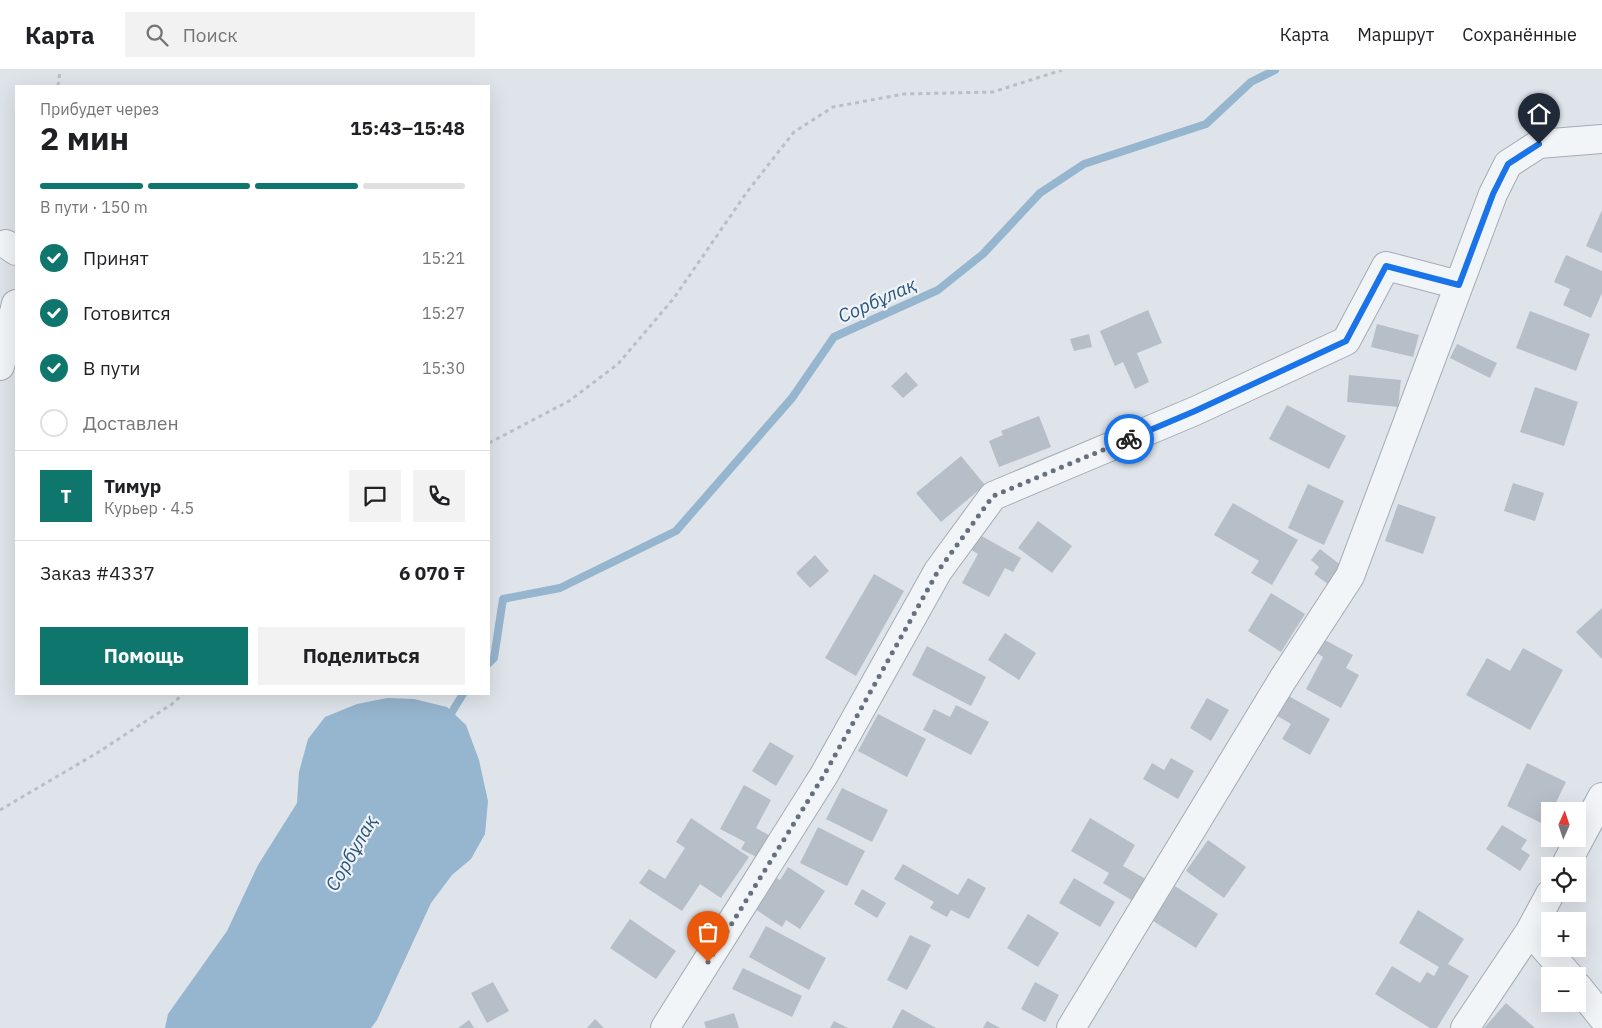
<!DOCTYPE html>
<html lang="ru">
<head>
<meta charset="utf-8">
<style>
  body { margin:0; font-family:"IBM Plex Sans",sans-serif; background:#f2f2f2; color:#202124; height:100vh; display:flex; flex-direction:column; font-size:19px; white-space:nowrap }
  * { box-sizing:border-box; margin:0 }
  p { font-size:16px; color:#757577 }
  .icon { flex:none; width:28px; height:28px; fill:none; stroke:currentColor; stroke-width:2; stroke-linecap:round; stroke-linejoin:round }
  .map { position:relative; flex:1; overflow:hidden }
  .panel { position:absolute; left:15px; top:15px; width:475px; height:610px; display:flex; flex-direction:column; background:#fff; border-radius:0px; box-shadow:0 5px 20px #0002 }
  .panel>* { flex:none }
  .needle { width:32px; rotate:3deg }
  .controls { position:absolute; left:1541px; top:732px; display:grid; gap:10px }
  .controls a { display:grid; place-items:center; width:45px; height:45px; border-radius:0px; background:#fff; box-shadow:0 5px 20px #0002; font-size:25px }
  .pin { position:absolute; display:grid; place-items:center; width:42px; height:42px; color:#fff; margin:-51px -21px; border-radius:50% 50% 50% 0; rotate:-45deg; box-shadow:0 0 5px #0007 }
  .pin .icon { rotate:45deg }
  .courier { position:absolute; display:grid; place-items:center; width:50px; height:50px; margin:-25px; border:4px solid #1a73e8; border-radius:50%; background:#fff; color:#222; box-shadow:0 1px 6px #0007 }
  .summary em { font-style:normal; font-weight:700 }
  .summary div { display:flex; flex-direction:column-reverse }
  .summary { display:flex; align-items:center; justify-content:space-between; height:85px; padding:0 25px }
  h1 { font-size:32px; font-weight:700; line-height:38px }
  .bar { display:grid; grid-template-columns:repeat(4,1fr); gap:8px 5px; align-content:center; height:60px; padding:0 25px }
  .bar i { height:6px; border-radius:4px; background:#e0e0e0 }
  .bar .on { background:#0f766e }
  .bar p { grid-column:span 4 }
  .line { display:flex; align-items:center; gap:12px; padding:0 25px; border-top:1px solid #e0e0e0 }
  .line div { flex:1 }
  .round { display:grid; place-items:center; flex:none; width:52px; height:52px; border-radius:0px; background:#f2f2f2 }
  ol { padding:0 25px; list-style:none }
  li { display:flex; align-items:center; gap:15px; height:55px }
  li p { margin-inline-start:auto }
  li .icon { padding:5px; border-radius:50%; background:#0f766e; color:#fff; stroke-width:4 }
  li:last-child { color:#757577 }
  li i { width:28px; height:28px; border:2px solid #e0e0e0; border-radius:50% }
  .cta { display:flex; gap:10px; margin-top:auto; padding:10px 25px }
  .cta a { flex:1; height:58px; border-radius:0px; background:#0f766e; color:#fff; font-size:20px; font-weight:700; line-height:58px; text-align:center }
  .cta a+a { background:#f2f2f2; color:#202124 }
  header { display:flex; align-items:center; gap:30px; box-sizing:border-box; height:70px; padding:0 25px; background:#fff; border-bottom:1px solid #e0e0e0 }
  header strong { font-size:24px }
  nav { display:flex; gap:28px; margin-inline-start:auto; font-size:18px }
  .search { width:350px; height:45px; background:#f2f2f2; display:flex; align-items:center; gap:12px; box-sizing:border-box; padding:0 18px; border-radius:0px; color:#757577; font-size:19px }
  .map>svg:first-child { display:block }
</style>
</head>
<body>
<header>
<strong>Карта</strong>
<div class="search"><svg class="icon" aria-label="search" viewBox="0 0 24 24"><circle cx="10" cy="10" r="6"/><path d="M15 15l6 6"/></svg>Поиск</div>
<nav><a>Карта</a><a>Маршрут</a><a>Сохранённые</a></nav>
</header>
<div class="map">
<svg width="1602" height="958" viewBox="0 0 1602 958">
  <rect width="100%" height="100%" fill="#dfe4ea"/>
  <path fill="#96b5ce" d="M387,628L414,629L447,637L466,655L479,690L488,731L485,764L471,789L452,805L431,833L377,950L371,958H165L168,944L227,861L258,795L297,733L299,702L308,669L325,647L357,634Z"/>
  <g fill="none" stroke-linecap="round" stroke-linejoin="round">
    <path stroke="#96b5ce" stroke-width="8" d="M489,593L494,588L503,529L560,518L676,461L792,328L834,267L938,220L983,184L1040,123L1084,94L1206,54L1251,12L1275,0
      M447,650L463,624"/>
  </g>
  <path fill="#b6bec8" d="M1602,140V183L1586,176Z
    M1566,185L1602,201V223L1591,248L1563,235L1570,219L1554,212Z
    M1148,240L1162,273L1137,283L1149,312L1135,319L1123,292L1115,296L1100,261Z
    M1530,241L1590,264L1576,301L1516,278Z
    M1377,254L1419,265L1413,287L1371,277Z
    M1089,264L1092,277L1074,281L1070,269Z
    M1457,274L1497,293L1490,308L1450,288Z
    M906,302L918,315L903,328L891,316Z
    M1349,305L1401,310L1398,337L1347,332Z
    M1535,317L1578,332L1564,376L1520,362Z
    M1287,335L1346,366L1329,399L1269,369Z
    M1039,346L1051,377L999,397L989,371L1003,365L1001,361Z
    M961,386L985,415L941,452L916,423Z
    M1513,413L1544,423L1535,451L1504,441Z
    M1308,414L1344,431L1324,475L1288,458Z
    M1233,433L1298,470L1272,515L1251,503L1259,491L1214,465Z
    M1398,434L1436,447L1423,484L1385,471Z
    M1038,451L1072,476L1052,503L1018,478Z
    M978,464L1021,488L1013,502L1005,498L989,527L962,513L978,484L970,479Z
    M1320,479L1342,496L1328,514L1314,504L1319,497L1311,490Z
    M815,485L829,501L810,518L796,503Z
    M874,504L904,521L856,606L825,588Z
    M1271,523L1305,544L1281,582L1248,561Z
    M1602,538V589L1576,562Z
    M1005,563L1036,583L1019,610L988,590Z
    M1321,568L1353,585L1346,598L1359,605L1341,638L1306,619L1323,587L1314,581Z
    M927,576L986,607L971,636L912,605Z
    M1523,578L1563,600L1530,660L1466,625L1487,588L1510,601Z
    M1285,624L1330,649L1310,685L1282,669L1291,654L1274,644Z
    M1207,628L1229,640L1211,671L1190,658Z
    M956,635L989,652L971,685L923,660L934,639L950,647Z
    M878,644L926,669L907,707L858,681Z
    M770,672L794,686L776,716L752,701Z
    M1171,688L1194,701L1178,729L1143,709L1152,693L1164,700Z
    M1527,693L1566,712L1545,755L1507,736Z
    M744,715L771,730L756,758L774,768L762,790L741,779L745,772L720,759Z
    M842,718L888,740L872,772L826,749Z
    M691,748L749,787L721,828L700,814L682,841L639,813L649,799L665,809L685,778L676,772Z
    M1090,748L1135,775L1123,796L1151,812L1138,834L1103,813L1109,803L1071,781Z
    M1502,755L1527,770L1521,779L1530,785L1520,801L1486,779Z
    M818,757L865,781L847,816L800,793Z
    M1208,770L1246,797L1224,828L1186,801Z
    M903,794L958,825L968,808L986,818L969,849L951,840L947,847L930,838L934,832L894,809Z
    M788,797L825,821L800,859L786,850L782,857L755,839L775,807L780,810Z
    M1074,808L1115,832L1100,857L1059,833Z
    M1175,816L1218,844L1196,878L1153,851Z
    M862,819L886,833L877,848L854,834Z
    M1418,840L1464,869L1448,894L1469,906L1437,958H1430L1375,924L1392,896L1420,913L1427,902L1434,906L1439,897L1399,873Z
    M1028,844L1059,863L1038,897L1007,878Z
    M630,849L676,881L656,909L610,878Z
    M766,856L826,888L809,920L749,887Z
    M910,865L931,875L907,920L887,910Z
    M743,898L802,926L792,947L732,919Z
    M493,912L509,941L487,953L471,923Z
    M1035,912L1059,925L1045,952L1021,939Z
    M1506,933L1535,958H1484Z
    M902,939L936,958H892Z
    M734,943L739,958H706L704,952Z
    M595,949L604,958H587Z
    M469,950L474,958H458Z
    M834,951L848,958H830Z
    M987,951L1000,958H983Z"/>
  <g fill="none" stroke-linecap="round" stroke-linejoin="round">
    <g stroke="#a4abb5" stroke-width="30">
      <path id="minor" d="M6,174L16,181
        M0,296L16,234
        M1565,796L1602,727
        M1530,861L1569,906
        M1578,917L1602,947
        M665,958L824,705L938,501L993,426L1195,341L1346,271L1386,196L1459,215
        M1071,958L1283,609L1350,506L1493,124L1508,94L1539,74L1602,69
        M1465,958L1530,861L1550,824"/>
    </g>
    <path stroke="#b9bfc5" stroke-width="3" stroke-dasharray="4 4" stroke-linecap="butt" d="M58,16L60,0
      M489,373L569,331L618,294L674,228L747,122L794,62L833,37L904,24L993,22L1062,0
      M0,740L97,683L172,634L183,624"/>
    <use href="#minor" stroke="#f2f5f8" stroke-width="28"/>
  </g>
  <g fill="none" stroke-linecap="round" stroke-linejoin="round">
    <path stroke="#67717d" stroke-width="5" stroke-dasharray="0 9" d="M708,892L824,705L938,501L993,426L1129,369"/>
    <path stroke="#1a73e8" stroke-width="6" d="M1129,369L1195,341L1346,271L1386,196L1459,215L1493,124L1508,94L1539,74"/>
  </g>
  <g text-anchor="middle" dominant-baseline="central" stroke-width="4.5" stroke-linejoin="round" paint-order="stroke">
    <g font-size="19" font-style="italic" fill="#2c557b" stroke="#eff3f7">
      <text transform="translate(877 230) rotate(-24)">Сорбұлақ</text>
      <text transform="translate(351 783) rotate(-60)">Сорбұлақ</text>
    </g>
  </g>
</svg>
<div class="controls">
<a><svg class="needle" viewBox="-14 -14 28 28"><path d="M0-13l5 13h-10z" fill="#e53935"/><path d="M0 13l5-13h-10z" fill="#757577"/></svg></a>
<a><svg class="icon" aria-label="locate" viewBox="0 0 24 24"><circle cx="12" cy="12" r="6"/><path d="M12 2v4M12 18v4M2 12h4M18 12h4"/></svg></a>
<a>+</a>
<a>−</a>
</div>
<div class="pin" style="left:708px;top:892px;background:#ea580c"><svg class="icon" aria-label="bag" viewBox="0 0 24 24"><path d="M5 8h14l-1 12H6zM9 8a3 3 0 0 1 6 0"/></svg></div>
<div class="pin" style="left:1539px;top:74px;background:#1f2937"><svg class="icon" aria-label="home" viewBox="0 0 24 24"><path d="M3 11l9-7 9 7M6 9v11h12V9"/></svg></div>
<div class="courier" style="left:1129px;top:369px"><svg class="icon" aria-label="bike" viewBox="0 0 24 24"><circle cx="6" cy="16" r="4"/><circle cx="18" cy="16" r="4"/><path d="M6 16l4-8h5l3 8M10 8l3 8H6M13 5h3"/></svg></div>
<section class="panel">
<div class="summary"><div><h1>2 мин</h1><p>Прибудет через</p></div><em>15:43–15:48</em></div>
<div class="bar"><i class="on"></i><i class="on"></i><i class="on"></i><i></i><p>В пути · 150 m</p></div>
<ol>
<li><svg class="icon" aria-label="check" viewBox="0 0 24 24"><path d="M5 12l5 5 9-10"/></svg>Принят<p>15:21</p></li>
<li><svg class="icon" aria-label="check" viewBox="0 0 24 24"><path d="M5 12l5 5 9-10"/></svg>Готовится<p>15:27</p></li>
<li><svg class="icon" aria-label="check" viewBox="0 0 24 24"><path d="M5 12l5 5 9-10"/></svg>В пути<p>15:30</p></li>
<li><i></i>Доставлен</li>
</ol>
<div class="line" style="height:90px"><b class="round" style="background:#0f766e;color:#fff">Т</b><div><b>Тимур</b><p>Курьер · 4.5</p></div><a class="round"><svg class="icon" aria-label="chat" viewBox="0 0 24 24"><path d="M4 5h16v11H9l-5 4z"/></svg></a><a class="round"><svg class="icon" aria-label="phone" viewBox="0 0 24 24"><path d="M5 4h4l2 5-3 2q2 4 5 5l2-3 5 2v4C11 20 4 13 5 4z"/></svg></a></div>
<div class="line" style="height:65px"><div>Заказ #4337</div><b>6 070 ₸</b></div>
<div class="cta"><a>Помощь</a><a>Поделиться</a></div>
</section>
</div>
</body>
</html>
